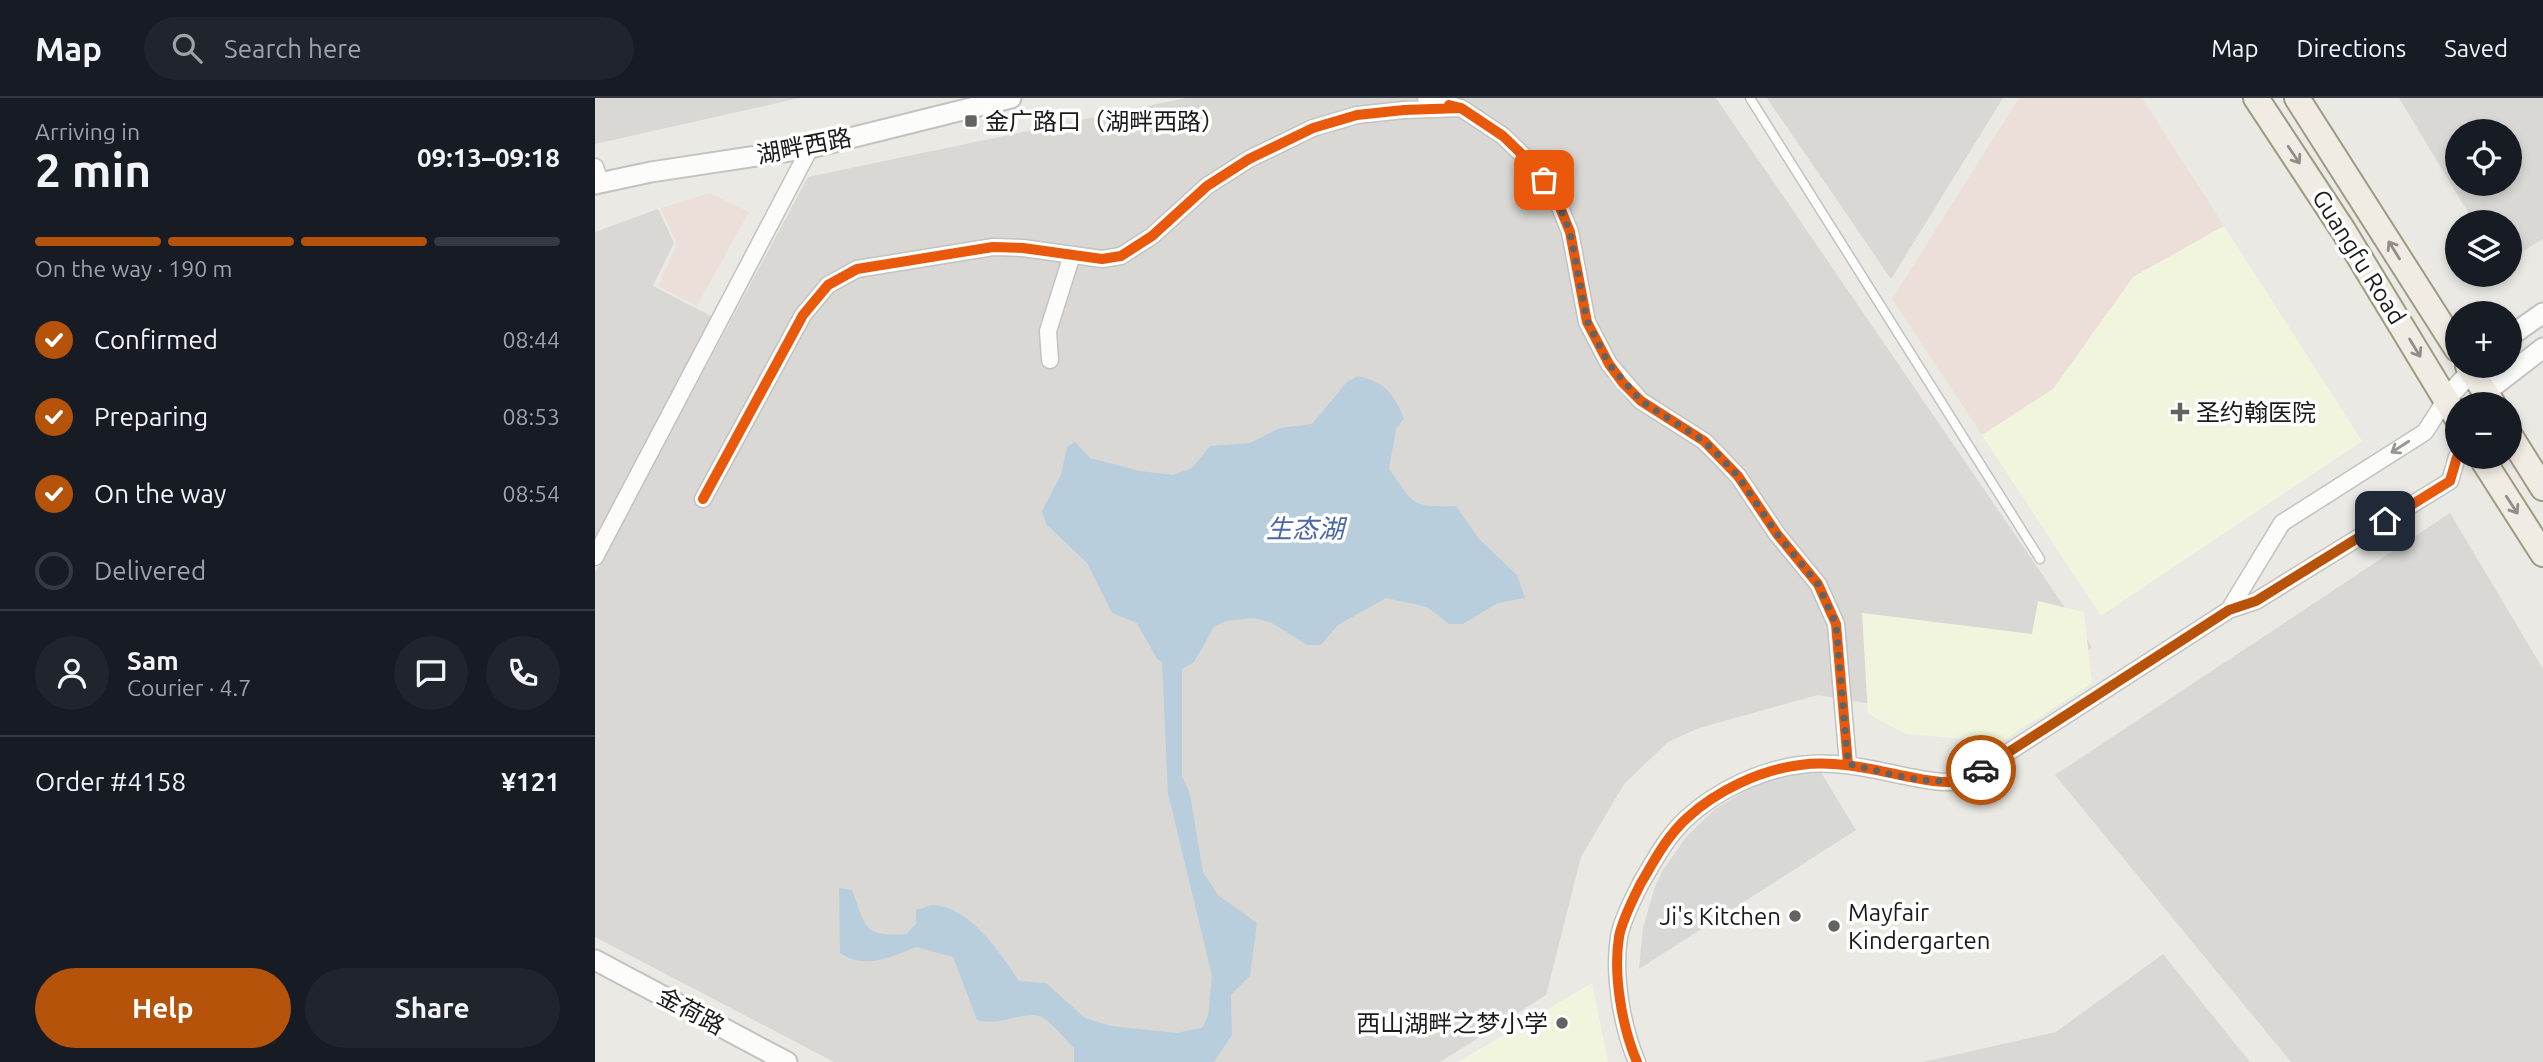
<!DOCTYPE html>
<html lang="en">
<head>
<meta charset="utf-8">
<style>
  body { margin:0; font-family:Ubuntu,"Noto Sans SC",sans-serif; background:#20242c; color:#f1f3f6; height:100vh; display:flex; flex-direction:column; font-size:26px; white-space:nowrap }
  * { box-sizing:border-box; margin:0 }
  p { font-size:23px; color:#9ea1a6 }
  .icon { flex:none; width:38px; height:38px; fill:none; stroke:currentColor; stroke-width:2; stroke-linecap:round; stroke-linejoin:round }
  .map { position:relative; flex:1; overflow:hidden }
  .sheet { display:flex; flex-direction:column; background:#171b24; width:595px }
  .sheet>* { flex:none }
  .buttons { position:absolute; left:1850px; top:21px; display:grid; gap:14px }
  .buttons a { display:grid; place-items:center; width:77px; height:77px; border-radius:50%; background:#171b24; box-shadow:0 4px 10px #0003; font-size:35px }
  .pin { position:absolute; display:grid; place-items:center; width:60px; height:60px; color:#fff; margin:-30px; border-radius:14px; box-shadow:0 4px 10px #0006 }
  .courier { position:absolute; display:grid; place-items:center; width:70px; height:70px; margin:-35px; border:5px solid #b45309; border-radius:50%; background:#fff; color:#222; box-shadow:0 2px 9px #0007 }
  .summary em { font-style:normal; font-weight:700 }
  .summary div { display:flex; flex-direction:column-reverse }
  .summary { display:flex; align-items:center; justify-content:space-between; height:119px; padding:0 35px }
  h1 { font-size:46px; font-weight:700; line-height:52px }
  .bar { display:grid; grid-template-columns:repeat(4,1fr); gap:10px 7px; align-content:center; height:84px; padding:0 35px }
  .bar i { height:9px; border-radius:5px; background:#363941 }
  .bar .active { background:#b45309 }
  .bar p { grid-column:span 4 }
  .line { display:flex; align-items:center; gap:18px; padding:0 35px; border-top:2px solid #363941 }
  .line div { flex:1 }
  .round { display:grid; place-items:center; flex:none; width:74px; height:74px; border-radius:37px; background:#20242c }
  ol { padding:0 35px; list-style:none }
  li { display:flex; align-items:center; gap:21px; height:77px }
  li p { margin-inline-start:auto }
  li .icon { padding:7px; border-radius:50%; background:#b45309; color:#fff; stroke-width:4 }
  li:last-child { color:#9ea1a6 }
  li i { width:38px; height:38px; border:4px solid #363941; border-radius:50% }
  .primary-button { display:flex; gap:14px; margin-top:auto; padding:14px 35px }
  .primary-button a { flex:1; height:80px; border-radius:42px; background:#b45309; color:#fff; font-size:28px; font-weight:700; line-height:80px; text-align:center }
  .primary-button a+a { background:#20242c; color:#f1f3f6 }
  header { display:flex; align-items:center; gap:42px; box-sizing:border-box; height:98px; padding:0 35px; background:#171b24; border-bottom:2px solid #363941 }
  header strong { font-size:33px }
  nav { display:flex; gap:38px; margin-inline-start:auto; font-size:24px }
  .search { width:490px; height:63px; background:#20242c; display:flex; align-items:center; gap:18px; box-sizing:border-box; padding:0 24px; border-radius:38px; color:#9ea1a6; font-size:26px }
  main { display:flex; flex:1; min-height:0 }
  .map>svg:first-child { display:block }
</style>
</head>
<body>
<header>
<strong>Map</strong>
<div class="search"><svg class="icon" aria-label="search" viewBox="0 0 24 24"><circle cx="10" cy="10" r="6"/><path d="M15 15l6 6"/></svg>Search here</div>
<nav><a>Map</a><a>Directions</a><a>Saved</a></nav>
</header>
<main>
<section class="sheet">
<div class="summary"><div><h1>2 min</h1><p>Arriving in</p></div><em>09:13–09:18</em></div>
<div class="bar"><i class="active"></i><i class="active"></i><i class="active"></i><i></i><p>On the way · 190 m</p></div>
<ol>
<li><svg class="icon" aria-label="check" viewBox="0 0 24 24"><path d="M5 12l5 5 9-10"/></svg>Confirmed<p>08:44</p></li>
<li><svg class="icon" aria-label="check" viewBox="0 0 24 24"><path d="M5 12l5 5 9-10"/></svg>Preparing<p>08:53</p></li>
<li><svg class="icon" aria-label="check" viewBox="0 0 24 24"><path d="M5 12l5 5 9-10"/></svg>On the way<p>08:54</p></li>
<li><i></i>Delivered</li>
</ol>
<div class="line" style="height:126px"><a class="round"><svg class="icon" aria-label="person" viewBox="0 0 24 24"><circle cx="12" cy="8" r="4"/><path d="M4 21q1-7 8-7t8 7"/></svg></a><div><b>Sam</b><p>Courier · 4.7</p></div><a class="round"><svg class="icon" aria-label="chat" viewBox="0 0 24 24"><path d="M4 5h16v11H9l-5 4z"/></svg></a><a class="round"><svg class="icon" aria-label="phone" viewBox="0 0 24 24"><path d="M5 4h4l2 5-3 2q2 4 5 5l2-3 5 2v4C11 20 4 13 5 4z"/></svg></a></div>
<div class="line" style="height:91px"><div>Order #4158</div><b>¥121</b></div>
<div class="primary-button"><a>Help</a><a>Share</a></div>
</section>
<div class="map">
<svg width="1948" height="964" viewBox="0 0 1948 964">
  <rect width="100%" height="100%" fill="#eae9e4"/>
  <path fill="#d9d8d5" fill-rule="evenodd" d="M0,0H205L0,46Z
    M591,0H1121L1497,549L1399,627L1223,597L1104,630L1073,644L1029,686L986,759L951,897L845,964H239L0,839V475L213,79Z
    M1172,0H1408L1296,181Z
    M1804,0H1948V141L1915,161L1914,124H1879ZM1862,33H1914V86H1862Z
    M63,111L79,145L58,188L118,219L0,439V134Z
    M1855,415L1948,571V964H1696L1460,677Z
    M1568,856L1655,964H1328L1461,934Z"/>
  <path fill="#ecdfd9" d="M1424,0H1547L1629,128L1538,179L1458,291L1387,337L1297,201Z
    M115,95L154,114L102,208L63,188L82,146L66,110Z"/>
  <path fill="#f1f5de" d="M1629,128L1767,343L1506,518L1387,337L1458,291L1538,179Z
    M1443,503L1489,514L1497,585L1406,644L1311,636L1273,616L1267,515L1437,536Z
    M997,885L1013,964H863Z"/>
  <path fill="#d8d8d6" d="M1224,671L1261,732L1044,871L1048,830L1059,791L1068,772L1091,739L1120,711L1159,688L1180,680Z"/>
  <path fill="#b8cedd" d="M763,278C790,284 799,296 809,320L801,331L794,371C820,407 815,409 861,408L884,441L922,477L930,500L903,505L868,526H854L832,509L791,500L743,527L726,547H712L677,525L659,520L631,523L619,529L599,564L587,571V678L595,696L608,774L623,797L662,825L655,878L636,897L637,937L619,964H479V950C472,943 455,923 447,919C432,911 405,929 382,922L358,859L321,849C297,859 268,872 245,855L244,790L257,792C272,830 267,839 311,836L321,826V812C326,811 333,807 338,807C376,809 405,855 424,883L451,885L490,920L516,928L581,935L607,930L613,918L617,878L573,695L567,564L562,561L542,525L517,515L492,465L451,426L447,413L466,377L472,349L480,344L495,360L545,373L578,377L597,370L615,348L655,345L685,330L717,326L752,284Z"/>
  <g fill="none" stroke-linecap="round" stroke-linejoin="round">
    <g stroke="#c2c2c0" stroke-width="11">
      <path id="service" d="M1155,0L1445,461"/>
    </g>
    <g stroke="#c2c2c0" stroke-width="19">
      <path id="minor" d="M831,0L866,10L908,38L938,67L960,97L975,134L992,224L1014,266L1046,303L1109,343L1126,360L1143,378L1182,436L1223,486L1241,526L1253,666
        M0,69L5,84
        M455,262L453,233L477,157
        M108,401L208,217L233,187L262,171L398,149L428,150L507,161L526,158L557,138L612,88L654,61L718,30L762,17L809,12L866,10
        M0,459L215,50
        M1634,512L1687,425L1830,334L1851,301
        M1042,964C1027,929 1018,877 1024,839C1027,822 1038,801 1046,785C1059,763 1072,738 1092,720C1121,693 1165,672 1205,667C1241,662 1276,671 1310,678C1326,681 1342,685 1357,684C1364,683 1371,679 1378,677L1634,512L1661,503L1855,383L1862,359"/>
    </g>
    <g stroke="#c2c2c0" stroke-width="23">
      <path id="tertiary" d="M0,86L56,74L215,50L416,0
        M1914,239L1948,215
        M1851,301L1881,268
        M1883,306L1891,294L1948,250
        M0,862L192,964"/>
    </g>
    <g stroke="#9f9b81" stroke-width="28">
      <path id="primary" d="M1661,0L1748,132L1862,320
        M1702,0L1862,251
        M1873,268L1898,306
        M1914,336L1948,390
        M1886,359L1948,456"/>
    </g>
    <use href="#service" stroke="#fcfcfb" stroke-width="8"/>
    <use href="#minor" stroke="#fcfcfb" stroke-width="16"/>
    <use href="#tertiary" stroke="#fcfcfb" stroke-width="19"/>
    <use href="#primary" stroke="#f0ece3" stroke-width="24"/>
    <g stroke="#fff" stroke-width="15">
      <path id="cycleway" d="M854,7L866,10L908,38L938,67L960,97L975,134L992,224L1014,266L1028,285L1046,303L1109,343L1143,378L1182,436L1223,486L1241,526L1253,666
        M108,401L208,217L233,187L262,171L398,149L428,150L507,161L526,158L557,138L612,88L654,61L718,30L762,17L809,12L866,10
        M1042,964C1027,929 1018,877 1024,839C1027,822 1038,801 1046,785C1059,763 1072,738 1092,720C1121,693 1165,672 1205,667C1241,662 1276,671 1310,678C1326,681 1342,685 1357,684C1364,683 1371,679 1378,677L1634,512L1661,503L1855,383L1862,359"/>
    </g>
    <use href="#cycleway" stroke="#e8590c" stroke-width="10"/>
  </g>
  <defs><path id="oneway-shaft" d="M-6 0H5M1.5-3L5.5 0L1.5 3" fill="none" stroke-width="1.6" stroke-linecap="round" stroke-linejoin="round" transform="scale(1.75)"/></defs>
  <g stroke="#908e89">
    <use href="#oneway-shaft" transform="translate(1699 57) rotate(56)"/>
    <use href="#oneway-shaft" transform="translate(1799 152) rotate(-122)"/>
    <use href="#oneway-shaft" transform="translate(1820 250) rotate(59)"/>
    <use href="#oneway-shaft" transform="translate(1917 407) rotate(57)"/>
  </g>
  <use stroke="#979796" href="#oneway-shaft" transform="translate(1805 349) rotate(147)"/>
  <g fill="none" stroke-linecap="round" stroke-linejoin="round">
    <path stroke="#636361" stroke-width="7" stroke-dasharray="0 12.6" d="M949,82L960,97L975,134L992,223L1014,266L1046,303L1109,343L1126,360L1143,378L1182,436L1223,486L1241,526L1253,666C1293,674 1349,696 1386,672"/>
    <path stroke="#b45309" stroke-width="9" d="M1386,672L1634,512L1661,503L1790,423"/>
  </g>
  <g fill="#636361" stroke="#fff" stroke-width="2.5">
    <rect x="369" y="16" width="14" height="14" rx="3.5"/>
    <path d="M1581.5 303.5h7v7h7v7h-7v7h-7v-7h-7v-7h7z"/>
    <circle cx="1200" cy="818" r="7"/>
    <circle cx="1239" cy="828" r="7"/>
    <circle cx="967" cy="925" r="7"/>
  </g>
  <g text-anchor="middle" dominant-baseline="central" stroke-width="7" stroke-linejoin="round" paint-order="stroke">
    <g font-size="24" fill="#1b1b1b" stroke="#fff" text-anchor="start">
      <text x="390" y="23">金广路口（湖畔西路）</text>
      <text x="1601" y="314">圣约翰医院</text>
      <text x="1253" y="814">Mayfair<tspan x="1253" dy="28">Kindergarten</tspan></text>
      <text x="1186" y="818" text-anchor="end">Ji's Kitchen</text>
      <text x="953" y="925" text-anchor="end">西山湖畔之梦小学</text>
    </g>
    <g font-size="24" fill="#1b1b1b" stroke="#fff">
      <text transform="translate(209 48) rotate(-11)">湖畔西路</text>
      <text transform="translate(1764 159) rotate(58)">Guangfu Road</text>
      <text transform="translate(96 913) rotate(28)">金荷路</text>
    </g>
    <g font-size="26" font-style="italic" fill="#4b67a8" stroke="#fff">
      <text x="710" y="430">生态湖</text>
    </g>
  </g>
</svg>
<div class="buttons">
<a><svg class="icon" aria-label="locate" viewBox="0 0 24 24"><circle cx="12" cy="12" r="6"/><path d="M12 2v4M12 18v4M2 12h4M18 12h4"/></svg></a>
<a><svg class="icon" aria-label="layers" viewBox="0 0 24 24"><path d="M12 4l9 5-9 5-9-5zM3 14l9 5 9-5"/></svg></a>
<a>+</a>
<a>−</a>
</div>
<div class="pin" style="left:949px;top:82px;background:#ea580c"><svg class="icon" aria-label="bag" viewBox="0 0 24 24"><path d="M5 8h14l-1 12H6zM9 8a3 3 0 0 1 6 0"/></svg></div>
<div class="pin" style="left:1790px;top:423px;background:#1f2937"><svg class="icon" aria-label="home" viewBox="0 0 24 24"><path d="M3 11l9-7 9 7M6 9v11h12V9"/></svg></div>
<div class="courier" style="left:1386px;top:672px"><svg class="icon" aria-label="car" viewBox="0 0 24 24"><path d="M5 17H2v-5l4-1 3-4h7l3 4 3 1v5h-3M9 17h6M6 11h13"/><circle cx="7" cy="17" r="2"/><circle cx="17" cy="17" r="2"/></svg></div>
</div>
</main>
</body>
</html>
